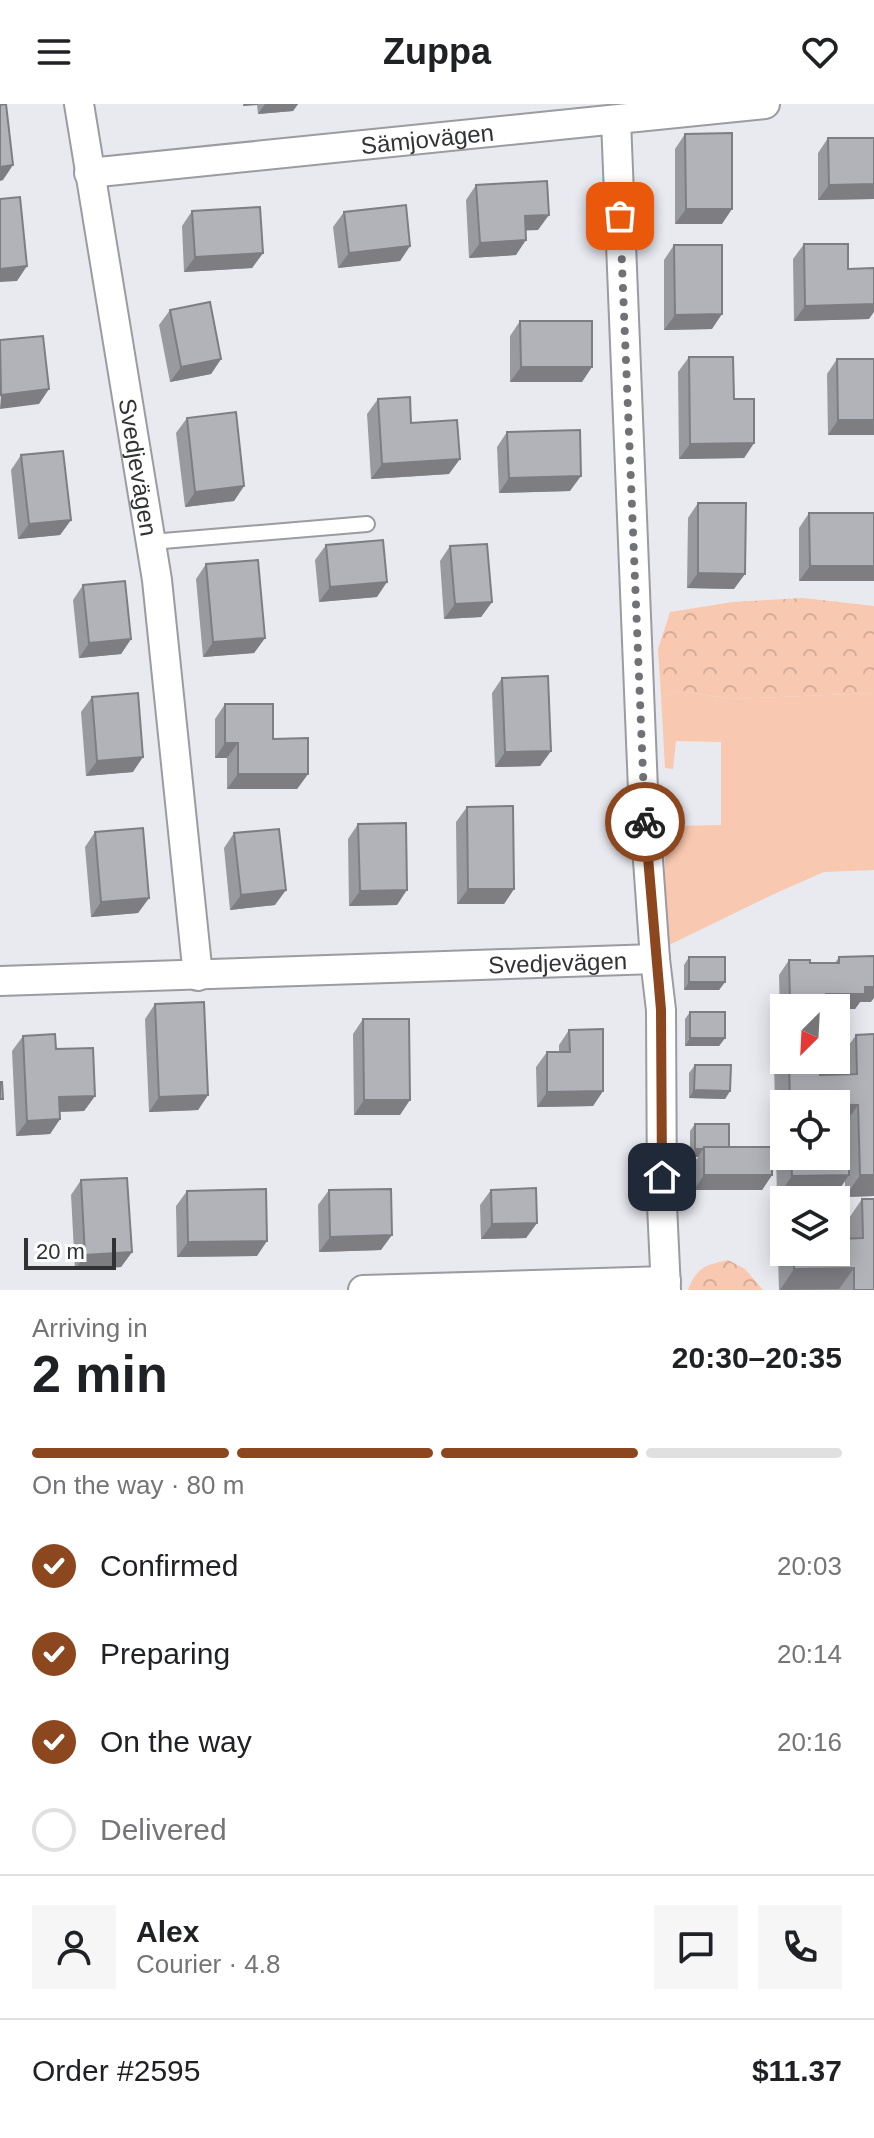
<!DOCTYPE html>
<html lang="en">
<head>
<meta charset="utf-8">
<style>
  body { margin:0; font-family:Arial,sans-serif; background:#f6f6f6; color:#202124; height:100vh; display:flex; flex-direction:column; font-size:30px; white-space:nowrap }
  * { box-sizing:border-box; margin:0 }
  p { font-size:26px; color:#757577 }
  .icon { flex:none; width:44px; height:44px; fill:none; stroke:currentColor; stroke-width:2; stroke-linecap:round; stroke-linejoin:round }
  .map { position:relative; height:1186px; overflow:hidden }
  .panel { display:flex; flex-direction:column; background:#fff; flex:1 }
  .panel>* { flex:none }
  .needle { width:52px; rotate:204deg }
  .buttons { position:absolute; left:770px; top:890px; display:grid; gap:16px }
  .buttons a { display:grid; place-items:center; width:80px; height:80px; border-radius:0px; background:#fff; box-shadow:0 4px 20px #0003; font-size:40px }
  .scale { position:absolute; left:24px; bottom:20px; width:92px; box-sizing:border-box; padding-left:8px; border:4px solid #313234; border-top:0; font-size:22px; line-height:28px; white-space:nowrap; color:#313234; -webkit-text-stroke:6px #fff; paint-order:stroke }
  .pin { position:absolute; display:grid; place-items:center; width:68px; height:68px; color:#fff; margin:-34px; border-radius:16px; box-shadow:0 4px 12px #0006 }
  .courier { position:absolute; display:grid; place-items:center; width:80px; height:80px; margin:-40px; border:6px solid #8c471f; border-radius:50%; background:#fff; color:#222; box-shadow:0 2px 10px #0007 }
  .overview em { font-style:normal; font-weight:600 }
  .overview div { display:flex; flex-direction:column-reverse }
  .overview { display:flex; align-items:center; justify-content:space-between; height:136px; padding:0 32px }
  h1 { font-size:52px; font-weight:600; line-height:60px }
  .bar { display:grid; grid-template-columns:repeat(4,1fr); gap:12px 8px; align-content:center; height:96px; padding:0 32px }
  .bar i { height:10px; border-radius:6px; background:#e0e0e0 }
  .bar .on { background:#8c471f }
  .bar p { grid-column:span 4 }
  .line { display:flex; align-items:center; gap:20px; padding:0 32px; border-top:2px solid #e0e0e0 }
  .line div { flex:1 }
  .round { display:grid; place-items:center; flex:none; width:84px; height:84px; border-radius:0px; background:#f6f6f6 }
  ol { padding:0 32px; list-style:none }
  li { display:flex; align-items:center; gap:24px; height:88px }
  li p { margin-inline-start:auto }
  li .icon { padding:8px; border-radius:50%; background:#8c471f; color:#fff; stroke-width:4 }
  li:last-child { color:#757577 }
  li i { width:44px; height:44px; border:4px solid #e0e0e0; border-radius:50% }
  header { display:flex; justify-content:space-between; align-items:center; height:104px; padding:0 32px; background:#fff; font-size:36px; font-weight:600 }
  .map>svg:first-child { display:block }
</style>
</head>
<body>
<header><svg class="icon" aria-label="menu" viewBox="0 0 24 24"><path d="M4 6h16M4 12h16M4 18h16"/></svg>Zuppa<svg class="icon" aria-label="heart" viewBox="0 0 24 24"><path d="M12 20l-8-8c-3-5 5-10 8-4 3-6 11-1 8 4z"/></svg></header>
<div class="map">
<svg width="874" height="1186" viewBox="0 0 874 1186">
  <defs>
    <pattern id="forest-crowns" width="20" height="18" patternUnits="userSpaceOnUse" patternTransform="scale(2)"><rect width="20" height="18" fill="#f9c8b0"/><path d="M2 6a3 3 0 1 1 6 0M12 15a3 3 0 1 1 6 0" fill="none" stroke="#d6ac98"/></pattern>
  </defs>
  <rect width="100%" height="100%" fill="#e9eaf0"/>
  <path fill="#f9c8b0" d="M682,587L732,595L874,589V766L824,768L774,790L665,843V699L674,696L675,722L721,721V638L676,637L673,665L665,664L661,592Z"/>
  <path fill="url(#forest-crowns)" d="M803,494L874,502V589L732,595L682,587L661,592L658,545L670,508L733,498Z
    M728,1156L745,1165L763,1186H688C697,1163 705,1161 728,1156Z"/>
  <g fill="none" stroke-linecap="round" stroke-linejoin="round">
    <g stroke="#9b9ba1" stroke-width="18">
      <path id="service" d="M151,438L367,420"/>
    </g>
    <g stroke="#9b9ba1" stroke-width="32">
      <g id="minor">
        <path id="s1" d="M79,0L157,476L198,872"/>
        <path d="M616,16L643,686L655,855L661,906L662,1101L666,1186"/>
        <path id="s2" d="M89,69L765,0"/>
        <path id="s3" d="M0,877L655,855"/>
        <path d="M363,1186L666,1177"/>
      </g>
    </g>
    <use href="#service" stroke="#fff" stroke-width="14"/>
    <use href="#minor" stroke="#fff" stroke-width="28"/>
  </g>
  <path fill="#999a9f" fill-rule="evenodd" d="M243,0H298L293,7L258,10L257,1L243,2Z
    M685,30L722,120H675V45Z
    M828,34H874V95L818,96V49Z
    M476,81L538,126H526L516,151L469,154L466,96Z
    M192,107L263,149L252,164L184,168L182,122Z
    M344,108L410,142L400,157L338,164L333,123Z
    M804,140L848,165L869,215L794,217L793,155Z
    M674,141L712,225L664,226V156Z
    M170,206L221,255L211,270L170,278L159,221Z
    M520,217L582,278H510V232Z
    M689,253L734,295L754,339L744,354L679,355L678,268Z
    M837,255L874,331H828L827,270Z
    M378,295L411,319L449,370L371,375L367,310Z
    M187,314L244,382L234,397L185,403L176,329Z
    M507,328L570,387L499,389L497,343Z
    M21,351L71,416L60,431L18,435L11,366Z
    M698,399L734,485L687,484L688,414Z
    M809,409H874L799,477V424Z
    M326,441L377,493L319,498L315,456Z
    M450,442L492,498L481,513L444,515L440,457Z
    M206,460L265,534L254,549L203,553L196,475Z
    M83,481L131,535L121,550L79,554L73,496Z
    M502,574L551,647L540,662L495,663L492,589Z
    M92,593L133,668L86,672L81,608Z
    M225,600L273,635L308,670L297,685H227V654H215V615Z
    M467,703L514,785L504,800H457L456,718Z
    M358,720L397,801L349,802L348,735Z
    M95,728L149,794L138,809L91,813L85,743Z
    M234,729L275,801L230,806L224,744Z
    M689,853L725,878L719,886H684V861Z
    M839,853L871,898H860L855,905L784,904V914H780L779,871L789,856L810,859H835Z
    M155,900L208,991L198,1006L149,1008L145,915Z
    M690,908L725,934L719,942H685V915Z
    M363,915L400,1011H354L353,930Z
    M569,926L603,987L593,1002L537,1003L536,963L547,948H559V941Z
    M856,931L874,1092L845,1093V1077L834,1093L777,1094L774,958L784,944V956H820V971H841V952ZM784,1000H836V1022H843L844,1040L836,1052H784Z
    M23,932L56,945L95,992L84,1007L60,1008V1015L50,1030L16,1032L12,947Z
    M695,961L730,987L725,995L689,994V969Z
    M695,1020L772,1071L762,1086H694V1058L698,1053H690V1027Z
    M81,1076L132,1148L121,1163L75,1166L71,1091Z
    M329,1086L381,1146L319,1148L318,1101Z
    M491,1086L537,1119L526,1134L481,1135L480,1101Z
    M187,1087L257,1152L177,1153L176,1102Z
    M862,1095L874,1186H779L777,1118L784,1108V1148H836L847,1134V1117Z"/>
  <path fill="#7d7d82" d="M244,0H258L257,1L243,2Z
    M265,0H298L293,7L258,10Z
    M13,61L3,76L0,77V63Z
    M874,80V95L818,96L829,81Z
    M686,105H732L722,120H675Z
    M549,111L538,126L514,127L525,112Z
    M526,136L516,151L469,154L480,139Z
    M410,142L400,157L338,164L349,149Z
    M263,149L252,164L184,168L195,153Z
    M27,162L17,177L0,178V165Z
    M874,200V208L869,215L794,217L805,202Z
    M722,210L712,225L664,226L675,211Z
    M221,255L211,270L170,278L181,263Z
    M521,263H592L582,278H510Z
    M49,285L39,300L0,305L1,291Z
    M838,316H874V331H828Z
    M754,339L744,354L679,355L690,340Z
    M460,355L449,370L371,375L382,360Z
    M581,372L570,387L499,389L509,374Z
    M244,382L234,397L185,403L195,388Z
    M71,416L60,431L18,435L29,420Z
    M810,462H874V477H799Z
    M698,469L745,470L734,485L687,484Z
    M387,478L377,493L319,498L330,483Z
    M492,498L481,513L444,515L455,500Z
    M265,534L254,549L203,553L213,538Z
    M131,535L121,550L79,554L89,539Z
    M225,639H238L227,654H215Z
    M551,647L540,662L495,663L505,648Z
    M143,653L133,668L86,672L97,657Z
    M238,670H308L297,685H227Z
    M468,785H514L504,800H457Z
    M286,786L275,801L230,806L241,791Z
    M407,786L397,801L349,802L360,787Z
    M149,794L138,809L91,813L101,798Z
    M689,878H725L719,886H684Z
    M865,883H874V894L871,898H860L855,905L787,904L790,899L826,890Z
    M690,934H725L719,942H685Z
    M694,986L730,987L725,995L689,994Z
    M603,987L593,1002L537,1003L547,988Z
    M208,991L198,1006L149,1008L159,993Z
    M95,992L84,1007L49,1008L59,993Z
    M364,996H410L400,1011H354Z
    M836,1001H858L843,1022H836Z
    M60,1015L50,1030L16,1032L27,1017Z
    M695,1045H703L698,1053H690Z
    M704,1071H772L762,1086H694Z
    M849,1071L834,1093L777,1094L792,1072Z
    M860,1071H874V1092L845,1093Z
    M537,1119L526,1134L481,1135L492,1120Z
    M392,1131L381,1146L319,1148L330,1133Z
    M267,1137L257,1152L177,1153L188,1138Z
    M132,1148L121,1163L75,1166L85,1151Z
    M854,1164L839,1185L780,1186L794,1165Z"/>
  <path fill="#b2b3b9" stroke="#7d7d82" stroke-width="2" d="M6,0L13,61L0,63V1Z
    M732,29V105H686L685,30Z
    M828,34H874V80L829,81Z
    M547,77L549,111L525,112L526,136L480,139L476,81Z
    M20,93L27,162L0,165V95Z
    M406,101L410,142L349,149L344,108Z
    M260,103L263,149L195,153L192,107Z
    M804,140H848V165L874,164V200L805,202Z
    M674,141H722V210L675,211Z
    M210,198L221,255L181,263L170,206Z
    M520,217H592V263H521Z
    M43,232L49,285L1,291L0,236Z
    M689,253H733L734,295H754V339L690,340Z
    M837,255H874V316H838Z
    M410,293L411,319L457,316L460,355L382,360L378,295Z
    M236,308L244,382L195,388L187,314Z
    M580,326L581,372L509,374L507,328Z
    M63,347L71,416L29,420L21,351Z
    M698,399H746L745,470L698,469Z
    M809,409H874V462H810Z
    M383,436L387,478L330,483L326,441Z
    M487,440L492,498L455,500L450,442Z
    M258,456L265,534L213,538L206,460Z
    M125,477L131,535L89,539L83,481Z
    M548,572L551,647L505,648L502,574Z
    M138,589L143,653L97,657L92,593Z
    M225,600H273V635L308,634V670H238V639H225Z
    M513,702L514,785H468L467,703Z
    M406,719L407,786L360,787L358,720Z
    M143,724L149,794L101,798L95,728Z
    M279,725L286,786L241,791L234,729Z
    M874,852V883H865V890H826V898L790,899L789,856H810V859H839V853Z
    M689,853H725V878H689Z
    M204,898L208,991L159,993L155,900Z
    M690,908H725V934H690Z
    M363,915H409L410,996H364Z
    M603,925V987L547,988V948H570L569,926Z
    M55,930L56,945L93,944L95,992L59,993L60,1015L27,1017L23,932Z
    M874,930V1071H860L858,1001L790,1000L789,956H820V971L857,970L856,931Z
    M695,961H731L730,987L694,986Z
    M0,978H2L3,995H0Z
    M695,1020H729V1043H704L703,1045H695Z
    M849,1040V1071L792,1072L791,1052H836V1041Z
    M704,1043H772V1071H704Z
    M127,1074L132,1148L85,1151L81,1076Z
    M536,1084L537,1119L492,1120L491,1086Z
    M266,1085L267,1137L188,1138L187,1087Z
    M391,1085L392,1131L330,1133L329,1086Z
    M862,1095H874V1186H854V1164L794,1165V1148H836V1135L863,1134Z"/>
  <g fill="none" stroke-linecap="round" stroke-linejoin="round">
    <path stroke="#717276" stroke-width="8" stroke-dasharray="0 14.4" d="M620,112L645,718"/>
    <path stroke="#8c471f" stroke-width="10" d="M645,718L661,906L662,1073"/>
  </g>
  <g text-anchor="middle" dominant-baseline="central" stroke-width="8" stroke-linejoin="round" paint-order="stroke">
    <g font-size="24" fill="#313234" stroke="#fff">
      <text stroke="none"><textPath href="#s2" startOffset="340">Sämjovägen</textPath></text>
      <text stroke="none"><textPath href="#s1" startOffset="368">Svedjevägen</textPath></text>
      <text stroke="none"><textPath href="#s3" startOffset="558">Svedjevägen</textPath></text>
    </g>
  </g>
</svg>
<div class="buttons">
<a><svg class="needle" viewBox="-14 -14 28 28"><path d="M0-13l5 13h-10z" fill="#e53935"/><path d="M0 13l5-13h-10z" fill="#757577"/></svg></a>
<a><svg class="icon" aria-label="locate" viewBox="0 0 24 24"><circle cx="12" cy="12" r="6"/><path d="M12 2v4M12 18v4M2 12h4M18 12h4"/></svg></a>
<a><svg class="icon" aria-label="layers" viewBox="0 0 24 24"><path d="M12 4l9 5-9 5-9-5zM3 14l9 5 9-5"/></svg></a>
</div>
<div class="scale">20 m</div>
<div class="pin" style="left:620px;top:112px;background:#ea580c"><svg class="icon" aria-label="bag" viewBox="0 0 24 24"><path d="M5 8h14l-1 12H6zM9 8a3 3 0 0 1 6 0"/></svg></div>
<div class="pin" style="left:662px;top:1073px;background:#1f2937"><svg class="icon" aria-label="home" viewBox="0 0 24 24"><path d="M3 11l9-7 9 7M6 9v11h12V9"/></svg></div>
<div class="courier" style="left:645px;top:718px"><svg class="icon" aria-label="bike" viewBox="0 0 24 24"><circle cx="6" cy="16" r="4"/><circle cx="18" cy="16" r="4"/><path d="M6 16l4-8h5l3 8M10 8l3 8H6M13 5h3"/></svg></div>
</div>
<section class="panel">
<div class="overview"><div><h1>2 min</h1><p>Arriving in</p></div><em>20:30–20:35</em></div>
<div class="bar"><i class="on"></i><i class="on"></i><i class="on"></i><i></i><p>On the way · 80 m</p></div>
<ol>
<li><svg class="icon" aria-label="check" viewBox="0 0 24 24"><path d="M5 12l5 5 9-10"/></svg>Confirmed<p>20:03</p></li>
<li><svg class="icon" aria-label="check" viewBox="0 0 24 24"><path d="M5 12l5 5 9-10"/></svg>Preparing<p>20:14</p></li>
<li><svg class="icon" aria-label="check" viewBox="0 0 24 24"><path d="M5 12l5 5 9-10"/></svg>On the way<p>20:16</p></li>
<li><i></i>Delivered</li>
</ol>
<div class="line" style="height:144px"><a class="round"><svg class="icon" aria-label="person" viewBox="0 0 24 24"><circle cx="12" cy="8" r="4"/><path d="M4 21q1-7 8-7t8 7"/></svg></a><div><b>Alex</b><p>Courier · 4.8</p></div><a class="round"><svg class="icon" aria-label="chat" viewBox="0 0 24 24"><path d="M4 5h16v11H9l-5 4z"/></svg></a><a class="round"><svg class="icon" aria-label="phone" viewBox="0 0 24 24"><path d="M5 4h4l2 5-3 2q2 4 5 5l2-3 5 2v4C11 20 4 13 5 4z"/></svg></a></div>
<div class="line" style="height:104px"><div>Order #2595</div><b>$11.37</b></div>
</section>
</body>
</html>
